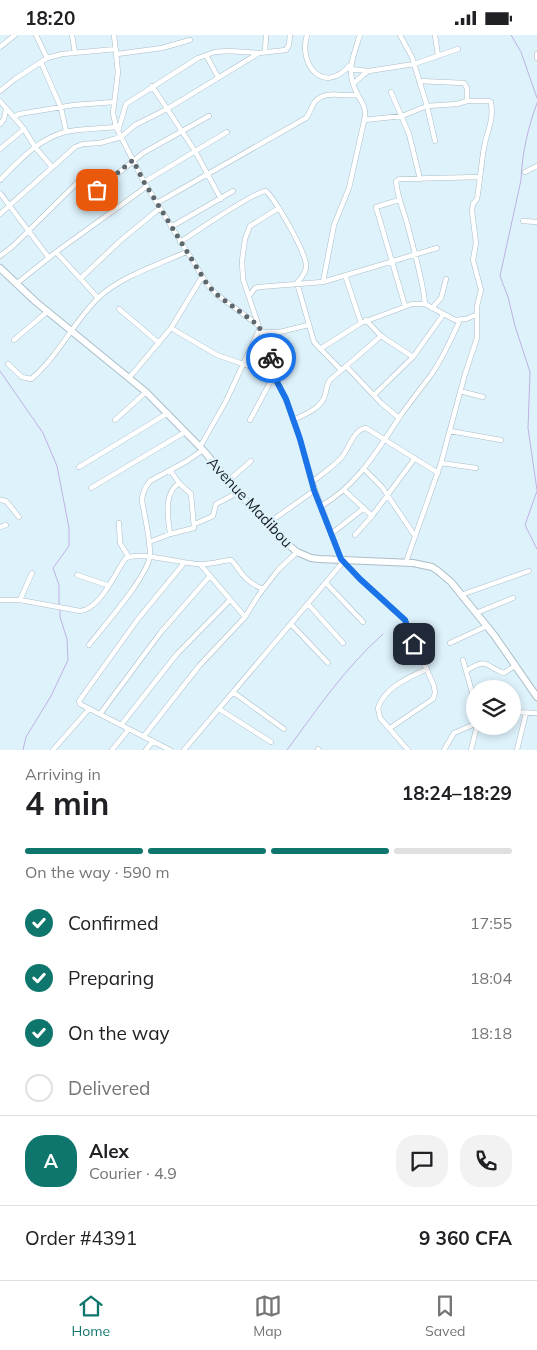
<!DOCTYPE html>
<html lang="en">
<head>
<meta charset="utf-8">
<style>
  body { margin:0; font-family:Mulish,sans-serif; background:#f2f2f2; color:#202124; height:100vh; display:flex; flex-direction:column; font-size:19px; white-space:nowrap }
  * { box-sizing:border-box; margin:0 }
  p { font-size:16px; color:#757577 }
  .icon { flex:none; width:28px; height:28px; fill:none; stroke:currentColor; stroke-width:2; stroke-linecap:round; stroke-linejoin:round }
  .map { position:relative; height:715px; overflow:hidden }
  .sheet { display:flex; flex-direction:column; background:#fff; flex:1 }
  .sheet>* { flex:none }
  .fabs { position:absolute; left:466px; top:645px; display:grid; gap:10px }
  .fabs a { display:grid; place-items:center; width:55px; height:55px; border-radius:50%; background:#fff; box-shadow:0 2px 8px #0003; font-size:25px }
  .pin { position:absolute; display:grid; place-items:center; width:42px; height:42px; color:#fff; margin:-21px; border-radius:10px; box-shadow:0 2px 8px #0006 }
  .courier { position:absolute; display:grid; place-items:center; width:50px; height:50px; margin:-25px; border:4px solid #1a73e8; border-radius:50%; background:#fff; color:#222; box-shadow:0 1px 6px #0007 }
  .head em { font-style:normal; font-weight:700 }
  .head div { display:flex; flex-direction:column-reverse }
  .head { display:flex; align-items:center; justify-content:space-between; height:85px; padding:0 25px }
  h1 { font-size:32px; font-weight:700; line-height:38px }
  .bar { display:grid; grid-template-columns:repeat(4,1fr); gap:8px 5px; align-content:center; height:60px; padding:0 25px }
  .bar i { height:6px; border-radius:4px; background:#e0e0e0 }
  .bar .active { background:#0f766e }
  .bar p { grid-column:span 4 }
  .line { display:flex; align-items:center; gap:12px; padding:0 25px; border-top:1px solid #e0e0e0 }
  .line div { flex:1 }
  .round { display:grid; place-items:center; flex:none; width:52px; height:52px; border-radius:20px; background:#f2f2f2 }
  ol { padding:0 25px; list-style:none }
  li { display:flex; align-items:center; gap:15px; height:55px }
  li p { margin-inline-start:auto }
  li .icon { padding:5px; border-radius:50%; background:#0f766e; color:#fff; stroke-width:4 }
  li:last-child { color:#757577 }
  li i { width:28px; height:28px; border:2px solid #e0e0e0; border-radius:50% }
  .status { display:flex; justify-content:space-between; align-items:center; height:35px; padding:0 25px; background:#fff; direction:ltr }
  .status svg { height:14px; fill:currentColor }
  .tab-bar { display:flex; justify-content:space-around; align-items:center; height:70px; border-top:1px solid #e0e0e0; background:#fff; font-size:14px; color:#757577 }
  .tab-bar a { display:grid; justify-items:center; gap:2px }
  .tab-bar .active { color:#0f766e }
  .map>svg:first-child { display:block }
</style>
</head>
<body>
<div class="status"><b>18:20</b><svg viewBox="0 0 49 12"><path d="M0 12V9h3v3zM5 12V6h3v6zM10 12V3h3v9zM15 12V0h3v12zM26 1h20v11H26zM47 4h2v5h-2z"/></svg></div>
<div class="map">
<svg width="537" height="715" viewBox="0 0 537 715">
  <rect width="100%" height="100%" fill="#def2fc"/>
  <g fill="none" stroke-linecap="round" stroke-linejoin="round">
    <path stroke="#bfb1e3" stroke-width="1" d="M511,0L521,17L537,63
      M537,68C528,93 522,118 521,145L500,241L508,262L515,291L530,337L528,393L537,455
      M0,336L43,398L57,431L69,493V511L53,533L59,550V569
      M537,456L525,490L537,514
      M23,715L26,702L51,661L68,625L67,604L60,582V573
      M287,715C318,673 344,634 383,599"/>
    <g stroke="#aabdc7" stroke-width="5.5">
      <path id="street" d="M36,0L47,23
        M72,0L75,18
        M114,0L118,37L113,78L116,92L144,147L207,249L216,259L258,290L266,307L276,345L286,364L297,395L315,455L341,524L360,544L405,585L434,651L435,658L433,664L390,693
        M307,0C298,29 323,61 350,30
        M400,0L412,22L427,71L435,106
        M435,0L438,21
        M0,12L15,0
        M265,17L266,0
        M117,19L162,13L190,5
        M537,19V23
        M206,20L218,42
        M41,27L61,73L66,96
        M350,34L368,36
        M419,46L464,48L467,53V66
        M353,49L363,40L369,36L414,29L458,14
        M152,51L195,116L221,164
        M0,56L15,44L47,23L62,19L116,14
        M391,57L409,99L420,144
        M0,66L24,94L35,112L52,132
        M14,82L19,79L74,70L114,67
        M364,85L402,81L427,71L457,69L467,66H489L491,67C494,87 487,95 484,113C481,130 480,147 477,164L473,169L472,176L476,208L473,225L481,255L477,271V303L465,339L441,428L406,527
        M0,89L4,84L6,74
        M118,96L126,69L198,23L215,17L228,16L259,18L286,15L289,10L290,0
        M0,114L24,94
        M525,137L537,131
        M0,145C19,126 38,104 65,97C81,93 99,94 116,92
        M144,147L227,97
        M0,158L49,223
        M399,165L376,172L405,271
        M157,168L306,83C310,78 311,73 314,68C324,54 343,62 357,60
        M0,179L75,112L83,109L100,108L121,102L135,90L167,74L259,18
        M523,186L537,187
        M171,192L233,156
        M180,207C194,198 255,156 266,156C276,166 307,218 306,232C306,238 301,243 297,248L314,307L341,335
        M56,217L98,263
        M0,221L12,212L82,143H88L95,153L99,154L143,118L209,81
        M345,240L361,288
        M80,244L120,206L160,173
        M323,247L334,190L349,153L365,82C366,72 362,68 358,60C345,39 353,21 360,0
        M16,249L56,217L146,152
        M249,261L255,253L259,252L323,247L437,213
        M425,269C423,245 413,212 407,188C403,174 397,161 396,146L399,144L480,142
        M432,273L441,263L446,244
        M119,274L159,308
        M366,285L381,301L413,322
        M258,289L243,244L242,226L245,204L250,191L279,173
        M171,293L217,320L275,340
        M262,297H280L308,290
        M14,305L48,276
        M320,314L361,288L412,269H425L455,285L466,284L476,280
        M8,329L22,342L31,344C56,324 74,287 97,264C119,242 158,230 186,217
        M346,331L381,368L399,383
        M129,343L171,293L202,242
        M460,356L483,362
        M374,360L413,322L443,280
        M115,385L146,357
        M250,385L274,340
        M293,385C304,380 322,373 325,360C327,354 326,350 330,345L381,301
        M450,396L501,405
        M200,412L226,366L260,293
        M441,428L476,433
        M79,432L168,378
        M364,434L382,452L415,501
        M229,445L251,426
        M312,447C322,439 333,432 342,422C349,413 354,394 366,393L438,438
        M91,453L185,397
        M344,455L372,481
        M0,465L6,466L19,482
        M321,471C358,450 378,414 401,380C411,366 421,353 431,340C443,323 451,304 460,285
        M119,488L120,508L128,521
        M195,489L213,481L216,469L239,457
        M267,489L315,455
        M0,492L6,490
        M170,499C168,482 163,459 179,448
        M331,499L364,473
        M355,500L372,481L415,423
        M149,507L170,499L194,493L191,459L179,448L170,435
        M200,529L245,582
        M77,540L107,550
        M326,548L363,587
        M461,560L529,536
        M0,565H20L80,576C99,575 115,539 125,524C136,515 183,529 199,529C210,530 220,526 231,525C235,528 236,531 239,535C245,544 253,550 263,554
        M20,565L32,538
        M308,569L343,608
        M476,578L513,563
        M291,589L328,628
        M450,608L487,591
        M89,610C103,592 149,540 150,520C150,502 145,483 142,466C142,458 145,452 150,446L187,426L203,415
        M463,625L475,668
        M466,636C489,621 485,632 504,638L516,630
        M233,657L284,694
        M219,674L271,707
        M512,677L537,678
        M100,679L161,597L209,542
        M121,690L177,619L229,566
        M144,701L199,631L245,582L258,561L278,535L297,517
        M318,714L319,715
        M53,715L89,674
        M112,715L129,694
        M146,715L153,706
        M170,715L80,669L79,666L138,584L184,528
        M184,715L343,527
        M408,715L380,683L378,673C385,652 408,643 427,634
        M444,715L454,698L475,689
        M471,715L477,691
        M517,715L526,678"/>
    </g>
    <g stroke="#aabdc7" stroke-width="8">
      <path id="secondary" d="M0,233L36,267L146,357L203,415L246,466L284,506L297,517L311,523L319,524L413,528L432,532L438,536L451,547L494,600L537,662"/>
    </g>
    <use href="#street" stroke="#fff" stroke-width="4.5"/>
    <use href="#secondary" stroke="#fff" stroke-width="6"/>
  </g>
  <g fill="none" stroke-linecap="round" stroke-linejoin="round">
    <path stroke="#5c686e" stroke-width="5" stroke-dasharray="0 9" d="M97,155L133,125L144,147L207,249L216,259L258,290L266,307L271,323"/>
    <path stroke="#1a73e8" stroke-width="6" d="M271,323L276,345L286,364L300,404L314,455L341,524L360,544L405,585L414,609"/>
  </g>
  <g text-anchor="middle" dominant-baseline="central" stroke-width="5" stroke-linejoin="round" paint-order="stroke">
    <g font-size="15" fill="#161d21" stroke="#def2fc">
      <text transform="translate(250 467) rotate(47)">Avenue Madibou</text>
    </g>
  </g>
</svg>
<div class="fabs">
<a><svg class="icon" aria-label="layers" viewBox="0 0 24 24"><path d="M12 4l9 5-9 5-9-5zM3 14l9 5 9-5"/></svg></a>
</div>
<div class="pin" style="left:97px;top:155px;background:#ea580c"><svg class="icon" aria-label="bag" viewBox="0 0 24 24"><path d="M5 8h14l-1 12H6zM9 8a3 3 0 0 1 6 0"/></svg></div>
<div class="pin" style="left:414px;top:609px;background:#1f2937"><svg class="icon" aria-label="home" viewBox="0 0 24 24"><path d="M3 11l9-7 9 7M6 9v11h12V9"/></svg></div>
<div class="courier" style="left:271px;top:323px"><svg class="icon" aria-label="bike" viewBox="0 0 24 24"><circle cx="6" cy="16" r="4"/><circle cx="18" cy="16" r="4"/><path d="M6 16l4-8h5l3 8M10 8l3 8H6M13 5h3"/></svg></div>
</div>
<section class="sheet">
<div class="head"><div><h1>4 min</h1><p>Arriving in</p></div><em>18:24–18:29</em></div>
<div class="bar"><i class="active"></i><i class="active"></i><i class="active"></i><i></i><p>On the way · 590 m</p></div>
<ol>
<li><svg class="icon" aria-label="check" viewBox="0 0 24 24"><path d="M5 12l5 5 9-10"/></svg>Confirmed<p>17:55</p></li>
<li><svg class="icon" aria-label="check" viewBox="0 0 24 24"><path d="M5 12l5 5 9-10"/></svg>Preparing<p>18:04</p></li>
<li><svg class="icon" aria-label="check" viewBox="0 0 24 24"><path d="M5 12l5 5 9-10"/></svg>On the way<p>18:18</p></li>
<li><i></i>Delivered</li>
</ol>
<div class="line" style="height:90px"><b class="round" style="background:#0f766e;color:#fff">A</b><div><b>Alex</b><p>Courier · 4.9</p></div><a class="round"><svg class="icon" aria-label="chat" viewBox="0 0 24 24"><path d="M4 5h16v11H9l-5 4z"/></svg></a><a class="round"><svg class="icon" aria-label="phone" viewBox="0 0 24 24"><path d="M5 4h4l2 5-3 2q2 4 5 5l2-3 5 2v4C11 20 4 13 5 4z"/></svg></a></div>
<div class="line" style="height:65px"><div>Order #4391</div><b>9 360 CFA</b></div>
</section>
<nav class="tab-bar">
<a class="active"><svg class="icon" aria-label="home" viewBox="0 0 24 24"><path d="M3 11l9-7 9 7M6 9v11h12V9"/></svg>Home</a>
<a><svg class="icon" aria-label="map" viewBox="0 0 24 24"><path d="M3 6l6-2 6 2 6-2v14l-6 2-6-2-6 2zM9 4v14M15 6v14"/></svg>Map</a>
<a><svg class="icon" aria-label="saved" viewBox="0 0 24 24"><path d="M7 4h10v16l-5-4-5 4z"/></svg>Saved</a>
</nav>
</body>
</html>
